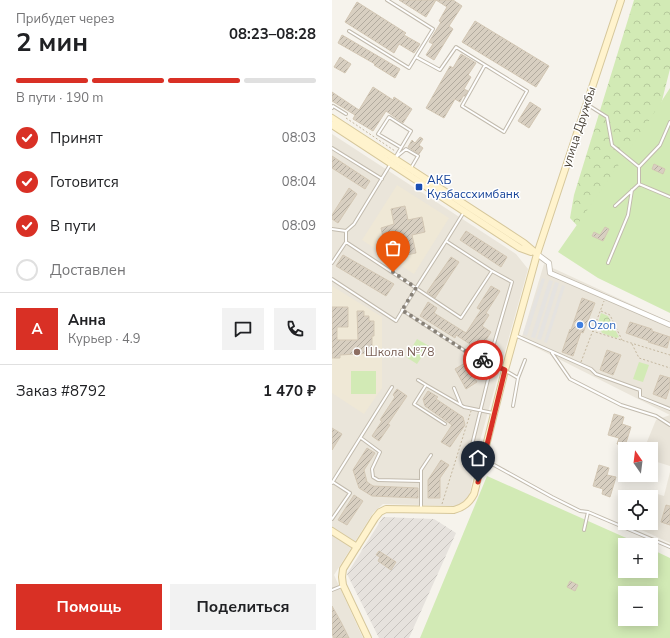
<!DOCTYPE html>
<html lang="ru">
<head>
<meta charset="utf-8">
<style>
  body { margin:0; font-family:"Nunito Sans",sans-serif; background:#f2f2f2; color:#202124; height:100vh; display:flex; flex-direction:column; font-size:15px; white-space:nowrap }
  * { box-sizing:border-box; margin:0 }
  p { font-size:13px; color:#757577 }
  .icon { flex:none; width:22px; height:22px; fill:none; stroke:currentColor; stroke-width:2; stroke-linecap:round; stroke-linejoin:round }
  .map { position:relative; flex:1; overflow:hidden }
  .side { display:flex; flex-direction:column; background:#fff; width:332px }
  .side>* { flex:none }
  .needle { width:26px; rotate:346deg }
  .fabs { position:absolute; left:286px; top:442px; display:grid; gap:8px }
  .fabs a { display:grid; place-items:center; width:40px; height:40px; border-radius:0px; background:#fff; box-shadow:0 2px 10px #0003; font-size:20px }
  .pin { position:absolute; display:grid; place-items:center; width:34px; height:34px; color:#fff; margin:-41px -17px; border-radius:50% 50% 50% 0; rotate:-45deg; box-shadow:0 0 4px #0007 }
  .pin .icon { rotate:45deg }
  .courier { position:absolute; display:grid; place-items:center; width:40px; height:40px; margin:-20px; border:3px solid #d93025; border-radius:50%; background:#fff; color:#222; box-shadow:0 1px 5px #0007 }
  .overview em { font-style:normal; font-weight:700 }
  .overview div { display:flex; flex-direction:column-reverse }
  .overview { display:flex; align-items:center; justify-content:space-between; height:68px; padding:0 16px }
  h1 { font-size:26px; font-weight:700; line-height:30px }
  .bar { display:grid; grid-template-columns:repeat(4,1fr); gap:6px 4px; align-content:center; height:48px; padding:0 16px }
  .bar i { height:5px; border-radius:3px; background:#e0e0e0 }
  .bar .current { background:#d93025 }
  .bar p { grid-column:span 4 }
  .line { display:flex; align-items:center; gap:10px; padding:0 16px; border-top:1px solid #e0e0e0 }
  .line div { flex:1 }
  .round { display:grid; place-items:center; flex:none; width:42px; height:42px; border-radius:0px; background:#f2f2f2 }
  ol { padding:0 16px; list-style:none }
  li { display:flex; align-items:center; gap:12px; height:44px }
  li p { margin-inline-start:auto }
  li .icon { padding:4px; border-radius:50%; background:#d93025; color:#fff; stroke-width:4 }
  li:last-child { color:#757577 }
  li i { width:22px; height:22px; border:2px solid #e0e0e0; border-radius:50% }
  .cta { display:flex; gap:8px; margin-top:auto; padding:8px 16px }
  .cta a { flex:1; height:46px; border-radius:0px; background:#d93025; color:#fff; font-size:16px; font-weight:700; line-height:46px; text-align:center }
  .cta a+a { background:#f2f2f2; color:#202124 }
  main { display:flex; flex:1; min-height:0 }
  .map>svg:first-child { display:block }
</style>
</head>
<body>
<main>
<section class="side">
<div class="overview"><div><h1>2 мин</h1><p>Прибудет через</p></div><em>08:23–08:28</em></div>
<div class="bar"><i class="current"></i><i class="current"></i><i class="current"></i><i></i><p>В пути · 190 m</p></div>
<ol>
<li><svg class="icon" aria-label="check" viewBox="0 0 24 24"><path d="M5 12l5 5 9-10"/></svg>Принят<p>08:03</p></li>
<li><svg class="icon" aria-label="check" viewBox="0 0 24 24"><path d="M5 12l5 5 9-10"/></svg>Готовится<p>08:04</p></li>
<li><svg class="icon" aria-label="check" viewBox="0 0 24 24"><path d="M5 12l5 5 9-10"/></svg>В пути<p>08:09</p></li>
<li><i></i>Доставлен</li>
</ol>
<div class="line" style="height:72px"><b class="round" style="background:#d93025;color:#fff">А</b><div><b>Анна</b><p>Курьер · 4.9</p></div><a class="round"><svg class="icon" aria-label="chat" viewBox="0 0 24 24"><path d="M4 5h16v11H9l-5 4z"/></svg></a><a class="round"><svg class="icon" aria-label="phone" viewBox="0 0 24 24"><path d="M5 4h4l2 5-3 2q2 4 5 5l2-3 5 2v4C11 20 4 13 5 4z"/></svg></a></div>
<div class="line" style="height:52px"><div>Заказ #8792</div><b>1 470 ₽</b></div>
<div class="cta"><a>Помощь</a><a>Поделиться</a></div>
</section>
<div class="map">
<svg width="338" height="638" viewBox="0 0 338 638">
  <defs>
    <pattern id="industrial-furrows" width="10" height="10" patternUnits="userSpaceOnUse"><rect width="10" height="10" fill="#e6e2dd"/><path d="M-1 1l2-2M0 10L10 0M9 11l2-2" fill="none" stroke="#c7c3be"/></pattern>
    <pattern id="forest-crowns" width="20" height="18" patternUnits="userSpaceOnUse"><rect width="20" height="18" fill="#d2eab5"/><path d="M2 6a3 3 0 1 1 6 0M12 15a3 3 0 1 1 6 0" fill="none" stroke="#b6ca9c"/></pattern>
    <pattern id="building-hatch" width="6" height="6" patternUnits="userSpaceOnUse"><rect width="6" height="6" fill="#d8cfc1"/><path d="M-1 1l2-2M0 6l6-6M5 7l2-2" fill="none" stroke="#b1aa9e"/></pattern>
  </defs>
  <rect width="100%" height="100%" fill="#f6f3ec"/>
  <path fill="#eae5da" d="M0,134L184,254L196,269L144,455L139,487L137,496L131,502L124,506L51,504L41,513L2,575L31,638H0Z
    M212,264L338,322V466L319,460V449H312L324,420L338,415L189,340Z
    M338,472V543L303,527L305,523H319V497H317L319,492L332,496Z"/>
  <path fill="url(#industrial-furrows)" d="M51,517L102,519L124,533L77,638H47L15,574Z"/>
  <path fill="#efe8d6" d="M65,185L117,218L82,274L30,240Z
    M0,286L50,317V388L32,414L0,393Z"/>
  <path fill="url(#forest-crowns)" d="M302,0H338V69L307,191L255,236L238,218L242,195Z
    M269,313L276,316L287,337L284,338L270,333L266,323Z"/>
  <path fill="#d2eab5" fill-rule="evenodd" d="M338,88V313L266,278L226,252L311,130Z
    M85,339L97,346L85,364L74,357Z
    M307,362L317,365L311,382L301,379Z
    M19,371H44V394H19Z
    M155,476L310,545H293V571H319V549L338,558V638H88ZM293,593H319V619H293Z"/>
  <path fill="#e5e3e0" d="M210,278L213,279L195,336L191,334Z
    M217,280L221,281L203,338L199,337Z
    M223,282L227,283L209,340L205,339Z
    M230,285L233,286L215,343L212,342Z"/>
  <path fill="url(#building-hatch)" stroke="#d3c7b4" d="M67,0H121L130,6L117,26L121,29L102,60L94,55L101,44L97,42L109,22L107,21L115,7L104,0L94,17Z
    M25,2L74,33L72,35L88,44L82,53L67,44L62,53L13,22Z
    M143,21L217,66L204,87L130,42Z
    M10,35L68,69L63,78L42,65L43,64L6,43Z
    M129,54L144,63L136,75L139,77L132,89L136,91L133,96H131L128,102L123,99L112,118L94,108L118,66L121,68Z
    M8,57L19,64L13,73L2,67Z
    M41,87L61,100L62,97L80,109L71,123L54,111L41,131L21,119L23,115L0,101V92L27,110Z
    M198,102L209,109L197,128L186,121Z
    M88,137L91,139L87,145L91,148L87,154L76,147L80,140L83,143Z
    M0,156L38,181L33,189L0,168Z
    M322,164L333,169L331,174L320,169Z
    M17,188L25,194L6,223L0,219V215Z
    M73,206L76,220L90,217L93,232L80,235L84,253L70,256L66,239L52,242L49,228L62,224L59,209Z
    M273,227L277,229L271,241L260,236L262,232L268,235Z
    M134,231L175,257L169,267L128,240Z
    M11,255L62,284L54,296L4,266Z
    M119,257L127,262L103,298L95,292Z
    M159,286L168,291L154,313L157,315L150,326L159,332L147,351L137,345L138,344L124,335L123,338L88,316L96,302L105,308L102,313L134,333L149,310L145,308Z
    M250,298L263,303L251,333L249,332L241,356L230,352L238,329L239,330Z
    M0,307H16V327H5V340H26L25,311H32V316H37V321H42V336H40V353L8,355V358H0Z
    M298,322L320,329V331L338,337L335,348L316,342L317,341L294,333Z
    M275,350L289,355L281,375L268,370Z
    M133,363L145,382L134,389L123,369Z
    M328,375L338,378V387L334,399L321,394Z
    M65,389L75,396L56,424L58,425L47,441L40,436L50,421L48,420L63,397L61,395Z
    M96,391L106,397L104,399L131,417L133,425L118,447L109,442L120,425L93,406L91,399Z
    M282,414L292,417L290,424L299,427L293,446L285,444L287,438L276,435Z
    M0,428L10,434L0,450Z
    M35,448L43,453L32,470L35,482L41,486L86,488V498L40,496L27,488L21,470Z
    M109,460L117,465L108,478V498H96V480Z
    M267,465L277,468L275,475L284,477L278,497L270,494L271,489L261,486Z
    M22,495L31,501L15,525L6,520Z
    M334,505L338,506V525L329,522Z
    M47,551L64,562L59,570L46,561L48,557L44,555Z
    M238,581L246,585L243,591L235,587Z
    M0,606L9,622L17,638H2L0,634Z"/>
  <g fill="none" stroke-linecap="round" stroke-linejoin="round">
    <g stroke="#c2bbae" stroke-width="4">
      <path id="lane" d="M17,31L77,68L101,29L55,0
        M84,57L108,70L124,47L153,65L130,106L172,132L195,91L153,65
        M256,105L275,117L280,145L307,167
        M0,108L1,106L14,114
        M0,148L50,179
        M63,158L79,131L57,117L46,134L68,147
        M63,158L74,149L86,156L79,168
        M307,184V167L328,145L338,122
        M307,184L338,197
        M283,206L307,184
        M0,229L14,231
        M14,242L84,288L114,241
        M0,263L14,242V231L22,224L58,165
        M276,263L296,215L300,190
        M0,279L64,321L84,288L129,318L160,271L114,241L132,212
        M70,310L144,358L157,361L186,378L193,360
        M185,336L259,369L264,374L308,390V397L338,409
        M220,353L238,379L289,405L324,416L338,425
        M157,361L180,282L160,271
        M86,380L94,385
        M122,388L129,405
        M181,406L186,378
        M113,424L82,404L94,385L132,407L161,413
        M29,438L48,452L40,469L41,477L46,480L89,481
        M139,449L160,363
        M153,460L220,497L248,511L256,512L252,530
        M0,483L60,387
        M89,508V470L99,455
        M256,512L338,547
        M0,519L18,493L1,482
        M0,590L10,586"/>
    </g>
    <g stroke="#c2bbae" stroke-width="6">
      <path id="street" d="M205,254L217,263L218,273L338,325"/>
    </g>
    <g stroke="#d6c79b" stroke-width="8">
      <path id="secondary" d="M0,118L192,243L205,254
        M0,125L188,248L199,252
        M0,531L25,547
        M36,638L11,585L10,577L11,569L43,518L48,512L54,509L122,510C132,507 137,503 142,494L173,370L205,254L289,0"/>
    </g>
    <path stroke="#c4b79f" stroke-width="1" stroke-dasharray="2 2" stroke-linecap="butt" d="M14,118L63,151
      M269,311L278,315L290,340
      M260,331L338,355
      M300,344L307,358L338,368
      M249,362L272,301
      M110,504L139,411"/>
    <use href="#lane" stroke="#fff" stroke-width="2"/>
    <use href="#street" stroke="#fff" stroke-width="4.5"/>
    <use href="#secondary" stroke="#fff3cd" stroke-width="6"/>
  </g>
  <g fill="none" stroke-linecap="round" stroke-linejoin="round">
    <path stroke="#878178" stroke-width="4" stroke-dasharray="0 7.2" d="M61,272L84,288L70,310L144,358L151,360"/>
    <path stroke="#d93025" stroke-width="5" d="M146,482L173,370L151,360"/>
  </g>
  <rect fill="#1a4fb4" stroke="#fff" stroke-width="1.5" x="83" y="183" width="8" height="8" rx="2"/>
  <circle fill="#3f7fe0" stroke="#fff" stroke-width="1.5" cx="248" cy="325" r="4"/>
  <circle fill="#8d6e63" stroke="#fff" stroke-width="1.5" cx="25" cy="352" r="4"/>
  <g text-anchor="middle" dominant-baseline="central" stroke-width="3" stroke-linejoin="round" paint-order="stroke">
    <g font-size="12" fill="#4b4439" stroke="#fff">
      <text transform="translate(247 127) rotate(-72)">улица Дружбы</text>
    </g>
    <g font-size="12" fill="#164399" stroke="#fff" text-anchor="start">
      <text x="95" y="180">АКБ<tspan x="95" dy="14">Кузбассхимбанк</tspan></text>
    </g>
    <g font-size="12" fill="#366cbe" stroke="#fff" text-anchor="start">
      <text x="256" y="325">Ozon</text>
    </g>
    <g font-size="12" fill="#785e54" stroke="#fff" text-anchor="start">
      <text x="33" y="352">Школа №78</text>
    </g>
  </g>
</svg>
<div class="fabs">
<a><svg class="needle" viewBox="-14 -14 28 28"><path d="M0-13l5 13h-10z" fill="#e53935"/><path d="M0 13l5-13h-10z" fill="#757577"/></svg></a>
<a><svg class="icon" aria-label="locate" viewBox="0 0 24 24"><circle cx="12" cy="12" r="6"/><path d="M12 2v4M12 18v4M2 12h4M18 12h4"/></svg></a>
<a>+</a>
<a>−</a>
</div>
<div class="pin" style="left:61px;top:272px;background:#ea580c"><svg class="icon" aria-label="bag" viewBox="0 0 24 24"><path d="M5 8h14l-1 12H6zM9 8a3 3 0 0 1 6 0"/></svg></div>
<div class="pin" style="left:146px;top:482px;background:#1f2937"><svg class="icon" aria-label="home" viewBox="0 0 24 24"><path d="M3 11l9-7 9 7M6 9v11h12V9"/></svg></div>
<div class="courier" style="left:151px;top:360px"><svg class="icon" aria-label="bike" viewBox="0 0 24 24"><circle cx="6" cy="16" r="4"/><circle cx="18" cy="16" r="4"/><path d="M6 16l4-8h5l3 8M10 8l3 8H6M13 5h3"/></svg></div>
</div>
</main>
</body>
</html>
